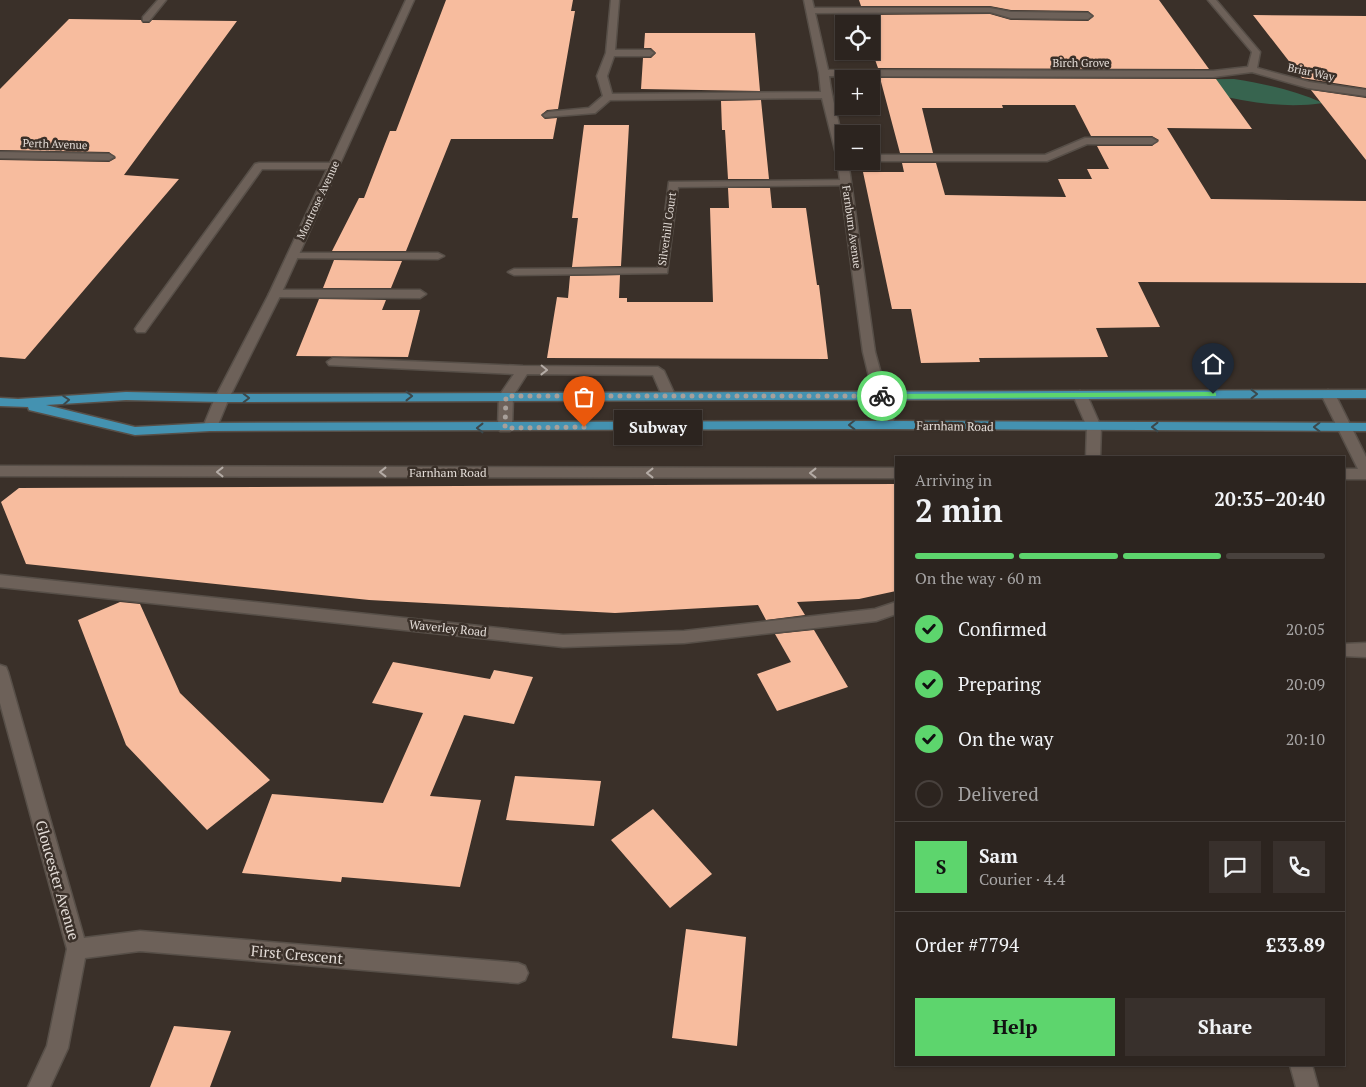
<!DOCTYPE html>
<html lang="en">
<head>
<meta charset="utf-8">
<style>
  body { margin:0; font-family:"PT Serif",serif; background:#38302c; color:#f1f3f6; height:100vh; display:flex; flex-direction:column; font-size:19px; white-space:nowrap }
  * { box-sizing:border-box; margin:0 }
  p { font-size:16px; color:#a6a4a4 }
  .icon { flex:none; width:28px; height:28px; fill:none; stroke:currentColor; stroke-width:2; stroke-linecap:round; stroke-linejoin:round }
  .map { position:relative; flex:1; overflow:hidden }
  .sheet { position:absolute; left:895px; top:456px; width:450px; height:610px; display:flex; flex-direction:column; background:#2c241f; border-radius:0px; box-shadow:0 1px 4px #0004,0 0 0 1px #48413d }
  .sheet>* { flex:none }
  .controls { position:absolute; left:835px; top:15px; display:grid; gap:10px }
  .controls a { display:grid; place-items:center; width:45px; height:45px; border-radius:0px; background:#2c241f; box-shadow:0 1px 4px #0004,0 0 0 1px #48413d; font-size:25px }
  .pin { position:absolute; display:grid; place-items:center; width:42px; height:42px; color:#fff; margin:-51px -21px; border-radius:50% 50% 50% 0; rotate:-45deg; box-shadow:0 0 5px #0007 }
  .pin .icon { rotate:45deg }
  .courier { position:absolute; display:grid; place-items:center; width:50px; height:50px; margin:-25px; border:4px solid #5dd56d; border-radius:50%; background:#fff; color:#222; box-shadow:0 1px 6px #0007 }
  .bubble { position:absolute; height:35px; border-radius:0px; background:#2c241f; box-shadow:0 1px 4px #0004,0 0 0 1px #48413d; font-size:16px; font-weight:600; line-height:35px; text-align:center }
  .overview em { font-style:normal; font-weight:600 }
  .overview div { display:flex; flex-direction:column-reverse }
  .overview { display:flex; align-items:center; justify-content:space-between; height:85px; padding:0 20px }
  h1 { font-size:32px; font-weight:600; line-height:38px }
  .bar { display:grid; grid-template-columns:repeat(4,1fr); gap:8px 5px; align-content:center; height:60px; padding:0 20px }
  .bar i { height:6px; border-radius:4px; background:#48413d }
  .bar .active { background:#5dd56d }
  .bar p { grid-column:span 4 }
  .line { display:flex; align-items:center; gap:12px; padding:0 20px; border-top:1px solid #48413d }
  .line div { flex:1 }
  .round { display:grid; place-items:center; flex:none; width:52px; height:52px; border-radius:0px; background:#38302c }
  ol { padding:0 20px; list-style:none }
  li { display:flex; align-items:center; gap:15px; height:55px }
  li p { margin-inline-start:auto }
  li .icon { padding:5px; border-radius:50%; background:#5dd56d; color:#111; stroke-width:4 }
  li:last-child { color:#a6a4a4 }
  li i { width:28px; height:28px; border:2px solid #48413d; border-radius:50% }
  .button { display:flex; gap:10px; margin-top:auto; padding:10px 20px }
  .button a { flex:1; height:58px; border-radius:0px; background:#5dd56d; color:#111; font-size:20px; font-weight:600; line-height:58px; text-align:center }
  .button a+a { background:#38302c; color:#f1f3f6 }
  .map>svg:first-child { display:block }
</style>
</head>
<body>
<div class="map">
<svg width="1366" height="1087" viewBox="0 0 1366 1087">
  <rect width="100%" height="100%" fill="#3a3029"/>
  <path fill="#37644f" d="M1234,79C1265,84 1294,90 1323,103C1264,112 1208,91 1151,80Z"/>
  <path fill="#f7bc9e" d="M446,0H573L571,11H575L558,109L547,110L541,115L545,119L557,118L553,139H451L406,251H332L359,198H364L390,131H396Z
    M859,0H1159L1209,69L878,68L871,48V24H865L863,15L990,14L1011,20L1088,21L1094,16L1088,11L1011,10L990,6H861Z
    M1253,15L1366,16V88L1302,78Z
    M69,19L141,20L143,23H149L152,20L237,21L124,175L179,179L25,359L0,357V160L109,162L116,158L109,152L0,150V89Z
    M645,33H755L760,91L641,89L643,58H651L656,53L651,48H644Z
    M880,78L1216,79L1252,129L1167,128L1211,199L1366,201V283L1138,282L1160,327L1096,328L1108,357L979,358L980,362L921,363L911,309H892L863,172H904L902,163H936L945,195L1066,197L1058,179H1092L1087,169H1109L1097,146H1152L1159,140L1152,136H1091L1075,105H1002L1003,108H922L933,153H900Z
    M1311,90L1366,98V160Z
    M761,100L769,179H728L725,130H722L721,101Z
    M584,125H629L621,266L572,267L578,218H572Z
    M728,188H770L772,208H806L817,285H819L828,359L547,358L557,297L568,298L570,276L620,275L619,298H627V302H713L710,208H729Z
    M334,260L402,261L391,288H323Z
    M319,299L386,300L382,310H420L408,357L296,356Z
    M896,484V591L859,599L797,602L805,615L766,620L758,605L615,613L369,600L26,564L1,502L19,488Z
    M120,602L140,604L180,693L270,780L207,830L126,745L78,620Z
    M814,630L848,687L777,711L757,674L791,662L775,634Z
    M393,662L490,679L494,670L533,677L514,724L464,715L430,796L481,800L460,887L342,877L341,882L242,873L272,794L383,803L423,713L372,703Z
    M515,776L601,781L594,826L506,820Z
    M653,809L712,874L670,908L611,840Z
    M686,929L746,937L737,1046L672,1038Z
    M174,1026L231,1031L210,1087H150Z"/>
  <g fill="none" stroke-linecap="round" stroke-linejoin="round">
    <g stroke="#574f48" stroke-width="3">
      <path id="lane" d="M158,0H166L149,21H143V17Z
        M1085,138H1152L1157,141L1152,144H1087L1047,161H871V155H1045Z
        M0,152L109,154L114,157L109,160L0,158Z
        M259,163H334L339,166L334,169H262L145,332H137L135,329L137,326L255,164Z
        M845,180L849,181L850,183L849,185L678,187L667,273L514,275L508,272L514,269L658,268L669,182Z
        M293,253H438L444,256L438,259L289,258L287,256Z
        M275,290H420L426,294L420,298L271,297L269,294Z
        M333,358L523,366L658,367L664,371L675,395L668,399L663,398L653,375L527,374L513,396L512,428L510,431H500L498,428L499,396L514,374L329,365L327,362Z
        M1328,390L1335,394L1366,457V479H1344V469H1358L1321,394Z
        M0,466L896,468V478L0,476Z
        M0,575L563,635L684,631L875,609L896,602V614L876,621L684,643L563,647L0,587Z
        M1366,643V657L1344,656V644Z"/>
    </g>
    <g stroke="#574f48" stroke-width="3">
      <path id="street" d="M406,0H414L281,294L229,398L217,427L215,430H205L203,427L215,398L269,294Z
        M611,0H619L615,50H650L654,53L650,56H614L607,76L612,94L821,92L819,73L804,0H812L814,8H990L1011,12L1088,13L1092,16L1088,19L1011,18L990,12L815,13L828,70L1213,71L1248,67L1252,52L1208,0H1216L1260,52L1257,68L1309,82L1366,90V96L1308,88L1252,72L1213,77L829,76C832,105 844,132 844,161H848L875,352L895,425L893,428H883L881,425L863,352L837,158L822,98L610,100L595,113L545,117L543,115L548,112L589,108L603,96L597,76L606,53Z
        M1080,391L1087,395L1101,427L1100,458H1086L1087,427L1073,395Z
        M0,665L6,667L8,672L84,938L140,931L518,963L525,966L528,973L525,980L518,983L140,951L85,958L68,1048L50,1087H28L47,1046L67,949L0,703Z
        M1290,1065H1312L1318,1087H1296Z"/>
    </g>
    <g stroke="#574f48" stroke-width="3">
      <path id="primary" d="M1366,390V398L222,402L126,400L46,405L135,427L210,423L888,421L1366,423V431L888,429L210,431L135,435L29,410L28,407L0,406V398L18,399L126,392L222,394Z"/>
    </g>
    <use href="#lane" fill="#6d6159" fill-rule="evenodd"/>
    <use href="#street" fill="#6d6159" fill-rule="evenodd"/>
    <use href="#primary" fill="#4492b1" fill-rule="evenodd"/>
  </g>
  <defs><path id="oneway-chevron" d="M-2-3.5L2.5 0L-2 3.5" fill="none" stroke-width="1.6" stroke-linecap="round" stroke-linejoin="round" transform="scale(1.25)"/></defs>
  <g stroke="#b4aba5">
    <use href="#oneway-chevron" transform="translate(544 370) rotate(1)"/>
    <use href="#oneway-chevron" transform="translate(220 472) rotate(-180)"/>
    <use href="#oneway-chevron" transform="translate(383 472) rotate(-180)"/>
    <use href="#oneway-chevron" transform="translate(650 473) rotate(-180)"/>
    <use href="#oneway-chevron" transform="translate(813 473) rotate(-180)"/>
  </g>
  <g stroke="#3c484b">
    <use href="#oneway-chevron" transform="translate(1254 394)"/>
    <use href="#oneway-chevron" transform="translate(409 396)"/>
    <use href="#oneway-chevron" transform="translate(246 398)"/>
    <use href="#oneway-chevron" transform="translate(66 400) rotate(-4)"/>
    <use href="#oneway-chevron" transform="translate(852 425) rotate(179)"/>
    <use href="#oneway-chevron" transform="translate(1155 427) rotate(180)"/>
    <use href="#oneway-chevron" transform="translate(1317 427) rotate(180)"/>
    <use href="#oneway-chevron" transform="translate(480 428) rotate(-180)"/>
  </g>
  <path fill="#5dd56d" d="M1213,392L1216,393V396L882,399L879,396L882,394Z"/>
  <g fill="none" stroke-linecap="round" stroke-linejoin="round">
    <path stroke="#a8a09a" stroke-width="5" stroke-dasharray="0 9" d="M584,427L505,428L506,396H882"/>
  </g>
  <g text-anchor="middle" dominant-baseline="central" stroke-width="5" stroke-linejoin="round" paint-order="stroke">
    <g font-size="11" fill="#e3dcd7" stroke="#3a3029">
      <text x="1081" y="63">Birch Grove</text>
      <text transform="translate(1311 72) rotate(12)">Briar Way</text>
      <text transform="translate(55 144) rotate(2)">Perth Avenue</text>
      <text transform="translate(318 200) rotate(-65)">Montrose Avenue</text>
      <text transform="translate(852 227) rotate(82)">Farnburn Avenue</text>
      <text transform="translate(667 229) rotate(-82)">Silverhill Court</text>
    </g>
    <g font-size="12" fill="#e3dcd7" stroke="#3a3029">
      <text transform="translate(955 426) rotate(1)">Farnham Road</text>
      <text x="448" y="472">Farnham Road</text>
      <text transform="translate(448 628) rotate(6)">Waverley Road</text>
    </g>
    <g font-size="15" fill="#e3dcd7" stroke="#3a3029">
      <text transform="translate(58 880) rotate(74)">Gloucester Avenue</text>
      <text transform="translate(297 954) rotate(5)">First Crescent</text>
    </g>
  </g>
</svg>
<div class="controls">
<a><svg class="icon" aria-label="locate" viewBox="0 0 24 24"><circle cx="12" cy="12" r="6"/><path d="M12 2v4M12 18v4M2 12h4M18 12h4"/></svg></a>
<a>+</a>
<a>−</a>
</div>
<div class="pin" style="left:584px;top:427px;background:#ea580c"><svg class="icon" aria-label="bag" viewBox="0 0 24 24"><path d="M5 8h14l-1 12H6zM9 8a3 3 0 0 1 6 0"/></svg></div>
<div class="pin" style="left:1213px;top:394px;background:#1f2937"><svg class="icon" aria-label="home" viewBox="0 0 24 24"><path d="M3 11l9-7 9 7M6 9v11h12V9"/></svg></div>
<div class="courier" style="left:882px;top:396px"><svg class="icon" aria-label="bike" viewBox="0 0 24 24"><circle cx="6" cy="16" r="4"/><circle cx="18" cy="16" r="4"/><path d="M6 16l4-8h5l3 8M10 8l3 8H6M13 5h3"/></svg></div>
<div class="bubble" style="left:614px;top:410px;width:88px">Subway</div>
<section class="sheet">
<div class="overview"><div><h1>2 min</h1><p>Arriving in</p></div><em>20:35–20:40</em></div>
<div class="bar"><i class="active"></i><i class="active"></i><i class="active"></i><i></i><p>On the way · 60 m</p></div>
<ol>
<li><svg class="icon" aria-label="check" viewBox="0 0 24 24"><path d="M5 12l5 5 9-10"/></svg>Confirmed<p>20:05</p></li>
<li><svg class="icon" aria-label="check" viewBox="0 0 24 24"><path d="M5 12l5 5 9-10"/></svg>Preparing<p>20:09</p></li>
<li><svg class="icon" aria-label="check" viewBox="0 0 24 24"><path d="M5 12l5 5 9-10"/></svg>On the way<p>20:10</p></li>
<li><i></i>Delivered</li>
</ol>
<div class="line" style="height:90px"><b class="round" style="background:#5dd56d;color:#111">S</b><div><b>Sam</b><p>Courier · 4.4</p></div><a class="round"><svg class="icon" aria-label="chat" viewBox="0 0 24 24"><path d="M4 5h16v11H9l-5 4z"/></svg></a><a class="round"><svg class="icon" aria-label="phone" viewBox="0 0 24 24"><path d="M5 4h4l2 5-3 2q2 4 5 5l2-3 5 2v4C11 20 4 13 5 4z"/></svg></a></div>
<div class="line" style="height:65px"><div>Order #7794</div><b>£33.89</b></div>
<div class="button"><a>Help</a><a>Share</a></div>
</section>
</div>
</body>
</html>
